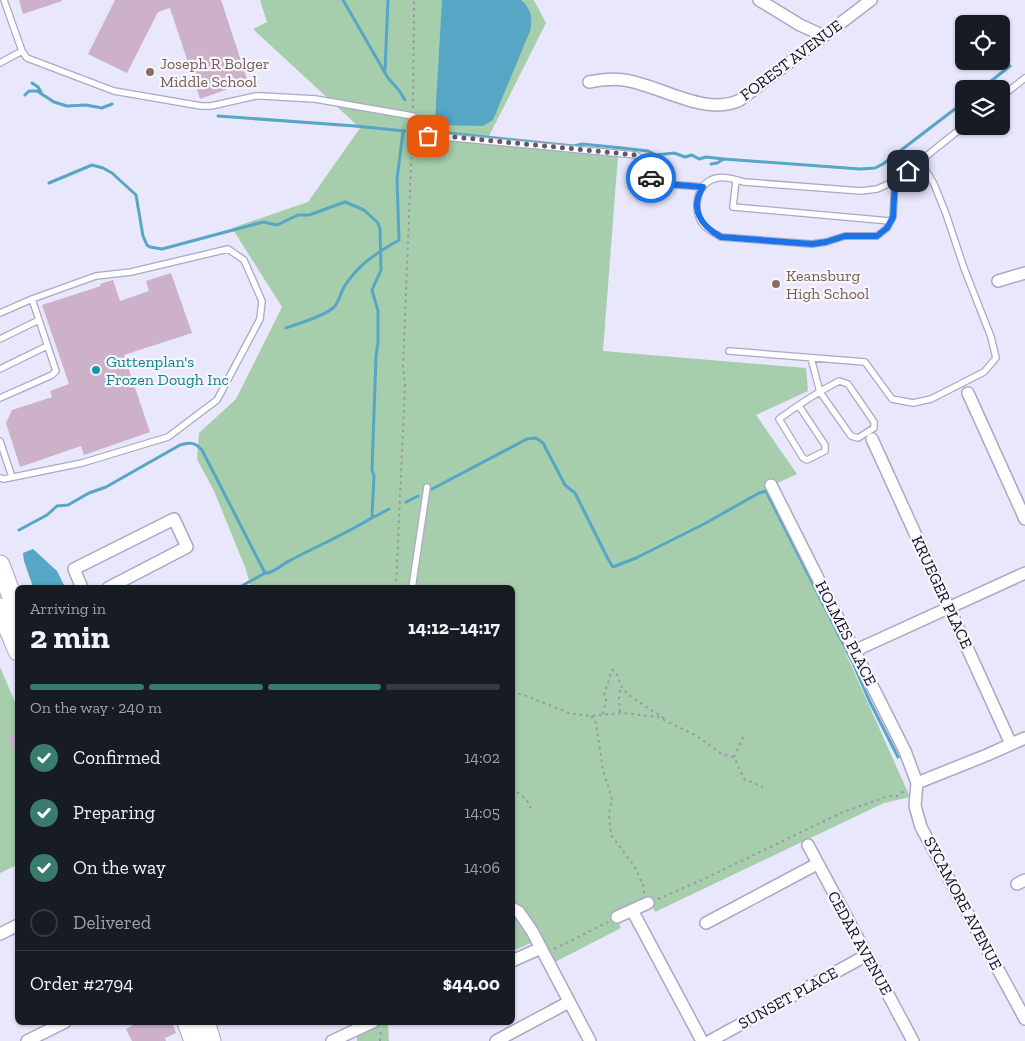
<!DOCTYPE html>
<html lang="en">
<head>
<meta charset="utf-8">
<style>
  body { margin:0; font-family:"Zilla Slab",serif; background:#20242c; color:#f1f3f6; height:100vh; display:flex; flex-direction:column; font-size:19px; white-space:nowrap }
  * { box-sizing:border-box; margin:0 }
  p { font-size:16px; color:#9ea1a6 }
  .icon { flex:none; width:28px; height:28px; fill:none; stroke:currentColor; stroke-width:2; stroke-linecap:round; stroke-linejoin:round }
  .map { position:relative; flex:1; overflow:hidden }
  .drawer { position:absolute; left:15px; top:585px; width:500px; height:440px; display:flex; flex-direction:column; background:#171b24; border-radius:8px; box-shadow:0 1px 4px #0004 }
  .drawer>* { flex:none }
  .tools { position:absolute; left:955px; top:15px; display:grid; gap:10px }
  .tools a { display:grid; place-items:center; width:55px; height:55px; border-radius:8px; background:#171b24; box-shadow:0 1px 4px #0004; font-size:25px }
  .pin { position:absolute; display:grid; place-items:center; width:42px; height:42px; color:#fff; margin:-21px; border-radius:10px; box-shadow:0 2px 8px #0006 }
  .courier { position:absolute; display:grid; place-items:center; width:50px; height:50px; margin:-25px; border:4px solid #1a73e8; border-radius:50%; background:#fff; color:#222; box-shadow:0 1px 6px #0007 }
  .head em { font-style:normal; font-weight:700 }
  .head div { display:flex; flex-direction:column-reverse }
  .head { display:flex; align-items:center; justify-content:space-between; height:85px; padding:0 15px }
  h1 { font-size:32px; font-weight:700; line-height:38px }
  .bar { display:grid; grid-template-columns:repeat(4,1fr); gap:8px 5px; align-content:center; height:60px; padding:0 15px }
  .bar i { height:6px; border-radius:4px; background:#363941 }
  .bar .selected { background:#397c6d }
  .bar p { grid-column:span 4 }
  .line { display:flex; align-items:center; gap:12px; padding:0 15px; border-top:1px solid #363941 }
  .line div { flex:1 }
  ol { padding:0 15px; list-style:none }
  li { display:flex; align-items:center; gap:15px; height:55px }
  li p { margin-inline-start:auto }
  li .icon { padding:5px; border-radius:50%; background:#397c6d; color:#fff; stroke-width:4 }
  li:last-child { color:#9ea1a6 }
  li i { width:28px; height:28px; border:2px solid #363941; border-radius:50% }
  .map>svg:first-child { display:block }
</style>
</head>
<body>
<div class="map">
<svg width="1025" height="1041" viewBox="0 0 1025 1041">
  <rect width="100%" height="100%" fill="#e9e7fb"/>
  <path fill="#a7ceac" d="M260,0H533L535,2L546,23L485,144L618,155L603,351L806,368L808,391L756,415L797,474L771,486L910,797L884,803L655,912L648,897L614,913L621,928L555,962L542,938L513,951L512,588L251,587L245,567L214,491L197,459L199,433L236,399L282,307L232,228L308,202L360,128L253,29L267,22Z
    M0,667L18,709L17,865L0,873Z
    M357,1023H388L389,1041H357Z"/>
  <path fill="#56a6c5" d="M442,0H521C531,8 533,18 530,31L493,120L483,126L439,125L435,121Z
    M33,549L57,571L65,587H33L24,561L23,553Z"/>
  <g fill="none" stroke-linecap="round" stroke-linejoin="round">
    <path stroke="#56a6c5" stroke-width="3" d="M343,0L388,78L398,89L405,100
      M385,70L388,0
      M32,83L38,87L41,92
      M981,89L1010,66
      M25,95L29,91H37L54,102L67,106L86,105L102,108L112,104
      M218,116L355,126L405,131
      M417,132L448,133L574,146L582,144L622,148L648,151L656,155L674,153L685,157L692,155L699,159L706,157L724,159
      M711,164L717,163L724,159L860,169L875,168L883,164L964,102
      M49,183L92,165L103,168L112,173L136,195L143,236L147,245L150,247L162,249L263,222L277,225L298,215H309L345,202L364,210L378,223L380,229L381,270L372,290L378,311V343L376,356L372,470L374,476L372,515L374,517L389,509
      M286,328C300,323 322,317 333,308C340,302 340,292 346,284C359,264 378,252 399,240L397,179L403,132
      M432,489L527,439L536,438L543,443L565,485L575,493L608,559L613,567L636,558L704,524L759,493L766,491L853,663L869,700L898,757
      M406,502L418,496
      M19,530L47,515L57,506L68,505L89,493L106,487L180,445C189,442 195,442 202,450L265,573C273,574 282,564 289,561C317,546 346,534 373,517
      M240,587L265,573"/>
  </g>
  <path fill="#cdb1c9" d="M19,0H62V1L23,14Z
    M115,0H221L248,82L200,99L170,8L158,12L127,73L88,54Z
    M171,273L192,333L124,355L150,432L84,455L81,446L20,467L6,423L12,410L52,397L50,391L69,384L42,305L101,286L100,284L113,280L120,301L149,291L146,281Z
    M18,734V757L8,737Z
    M139,1022H172L176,1033L165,1038L166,1041H132L126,1029Z"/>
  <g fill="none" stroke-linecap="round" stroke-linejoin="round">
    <g stroke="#aba7c7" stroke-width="8">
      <path id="service" d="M22,51L27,58L114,91L201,106H211L256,96H262L315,99L413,116
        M0,63L22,51L4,0
        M1001,97L1025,78
        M413,136L444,137L636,155L641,159L654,183L703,187
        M736,180L733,207L890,221
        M895,181L893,217L887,228L877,236H845L826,242L812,244L721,237C714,233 707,230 702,223C692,208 697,182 717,178C726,176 736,180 744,182L861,191L877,189L895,181L964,126
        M0,313L32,299L56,371L52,375L0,398
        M0,339L39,320
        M729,351L865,362L892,399L913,403L931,399L984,372L996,358L991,337L964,268L946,214L934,184L920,161
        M0,369L47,346
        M799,406L825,445V451L807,460L803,458L779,419C798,405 818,392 839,381L848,384L874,422V428L858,438L851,436L820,392L811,358
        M0,441L12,477
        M0,478L4,479L82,463L168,437L217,400L260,319L262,301L244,260L228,249L131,272L96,276L32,299
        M412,588L427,487"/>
    </g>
    <g stroke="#aba7c7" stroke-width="14">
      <path id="minor" d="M759,0L800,25L824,36
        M589,82C601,80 612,78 624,80C660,85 705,117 740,100L871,0
        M998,281L1025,273
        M968,393L1025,519
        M872,439L1011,744
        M771,485L905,751L917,783L915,806L921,827L1025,1019
        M82,588L74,569L174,519L187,547L108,588
        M854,651L1025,573
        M917,783L987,755L1025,738
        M808,845L913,1041
        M1017,884L1025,880
        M512,908L519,912L532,931L590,1041
        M632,910L702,1041
        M617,917L648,903
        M706,923L817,864
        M0,934L18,925
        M512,961L541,948
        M27,1041L65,1022
        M332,1041L373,1022
        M496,1041L569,1002
        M710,1041L867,955"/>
    </g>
    <g stroke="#aba7c7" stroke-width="21">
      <path id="trunk" d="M0,565L18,613
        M0,608L18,651
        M187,1022L194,1041
        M205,1022L211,1041"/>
    </g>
    <path stroke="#9997a8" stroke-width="2" stroke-dasharray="2.5 4" stroke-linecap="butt" d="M413,108L414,0
      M396,588L405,384L403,367L412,142
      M512,692L524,695L569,713L589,716L623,713L658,717L697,736L720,753L728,756L734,757
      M620,712L619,698L621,687
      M603,714L606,700L604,695L612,670L616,672L622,688L630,696L665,719
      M591,716L596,723L603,770L612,799L609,814L611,835L635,867L644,887V894
      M743,737L734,757L744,779L763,787
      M512,788L526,799L532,811
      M658,899L704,879L843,812L889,796H897L907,789
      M554,949L608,922
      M380,1041L381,1028"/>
    <use href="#service" stroke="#fff" stroke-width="5.5"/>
    <use href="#minor" stroke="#fff" stroke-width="11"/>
    <use href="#trunk" stroke="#fff" stroke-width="19"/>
  </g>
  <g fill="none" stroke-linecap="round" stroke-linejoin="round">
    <path stroke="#5d5b69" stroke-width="5" stroke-dasharray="0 9" d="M428,136H444L636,155L641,159L651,178"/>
    <path stroke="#1a73e8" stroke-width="6" d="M651,178L654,183L703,187C689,209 701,226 721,237L812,244L826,242L845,236H877L887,228L893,217L895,181L908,171"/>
  </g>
  <g fill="#8d6e63" stroke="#f7f6fd" stroke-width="2">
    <circle cx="150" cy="72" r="5"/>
    <circle cx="776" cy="284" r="5"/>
  </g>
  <circle fill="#0f9aa8" stroke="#f7f6fd" stroke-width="2" cx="96" cy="370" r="5"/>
  <g text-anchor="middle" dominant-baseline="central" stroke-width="4.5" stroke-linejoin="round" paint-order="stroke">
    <g font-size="16" fill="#110f1b" stroke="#f7f6fd">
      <text transform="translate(791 60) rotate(-37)">FOREST AVENUE</text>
      <text transform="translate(942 592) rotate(65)">KRUEGER PLACE</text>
      <text transform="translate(846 633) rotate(63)">HOLMES PLACE</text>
      <text transform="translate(963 903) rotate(62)">SYCAMORE AVENUE</text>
      <text transform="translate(860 943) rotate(61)">CEDAR AVENUE</text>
      <text transform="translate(788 998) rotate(-29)">SUNSET PLACE</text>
    </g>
    <g font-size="16" fill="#785e54" stroke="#f7f6fd" text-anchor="start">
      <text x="160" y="63">Joseph R Bolger<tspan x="160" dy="18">Middle School</tspan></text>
      <text x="786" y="275">Keansburg<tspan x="786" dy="18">High School</tspan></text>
    </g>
    <g font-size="16" fill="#0d838f" stroke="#f7f6fd" text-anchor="start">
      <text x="106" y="361">Guttenplan's<tspan x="106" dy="18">Frozen Dough Inc</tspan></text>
    </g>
  </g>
</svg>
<div class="tools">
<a><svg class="icon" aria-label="locate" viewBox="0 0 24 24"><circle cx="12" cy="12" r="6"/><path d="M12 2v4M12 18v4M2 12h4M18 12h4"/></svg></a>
<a><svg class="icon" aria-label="layers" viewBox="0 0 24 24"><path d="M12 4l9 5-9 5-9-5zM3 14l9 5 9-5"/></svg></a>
</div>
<div class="pin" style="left:428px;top:136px;background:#ea580c"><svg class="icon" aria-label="bag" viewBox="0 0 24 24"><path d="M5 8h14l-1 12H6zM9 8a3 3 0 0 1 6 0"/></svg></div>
<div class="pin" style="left:908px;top:171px;background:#1f2937"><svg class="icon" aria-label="home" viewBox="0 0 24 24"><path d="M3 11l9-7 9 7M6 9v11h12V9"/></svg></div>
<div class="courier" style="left:651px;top:178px"><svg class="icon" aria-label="car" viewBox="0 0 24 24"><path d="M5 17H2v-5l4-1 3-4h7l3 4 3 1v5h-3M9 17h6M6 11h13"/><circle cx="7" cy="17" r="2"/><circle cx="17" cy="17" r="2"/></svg></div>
<section class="drawer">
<div class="head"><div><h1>2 min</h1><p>Arriving in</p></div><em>14:12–14:17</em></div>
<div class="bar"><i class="selected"></i><i class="selected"></i><i class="selected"></i><i></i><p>On the way · 240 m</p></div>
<ol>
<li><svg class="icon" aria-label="check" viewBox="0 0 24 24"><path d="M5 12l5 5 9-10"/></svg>Confirmed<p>14:02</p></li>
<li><svg class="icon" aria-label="check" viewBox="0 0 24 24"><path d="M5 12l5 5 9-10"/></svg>Preparing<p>14:05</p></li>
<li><svg class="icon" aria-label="check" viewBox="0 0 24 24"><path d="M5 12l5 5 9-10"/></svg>On the way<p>14:06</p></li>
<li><i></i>Delivered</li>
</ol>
<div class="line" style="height:65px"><div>Order #2794</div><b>$44.00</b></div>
</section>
</div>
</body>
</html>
